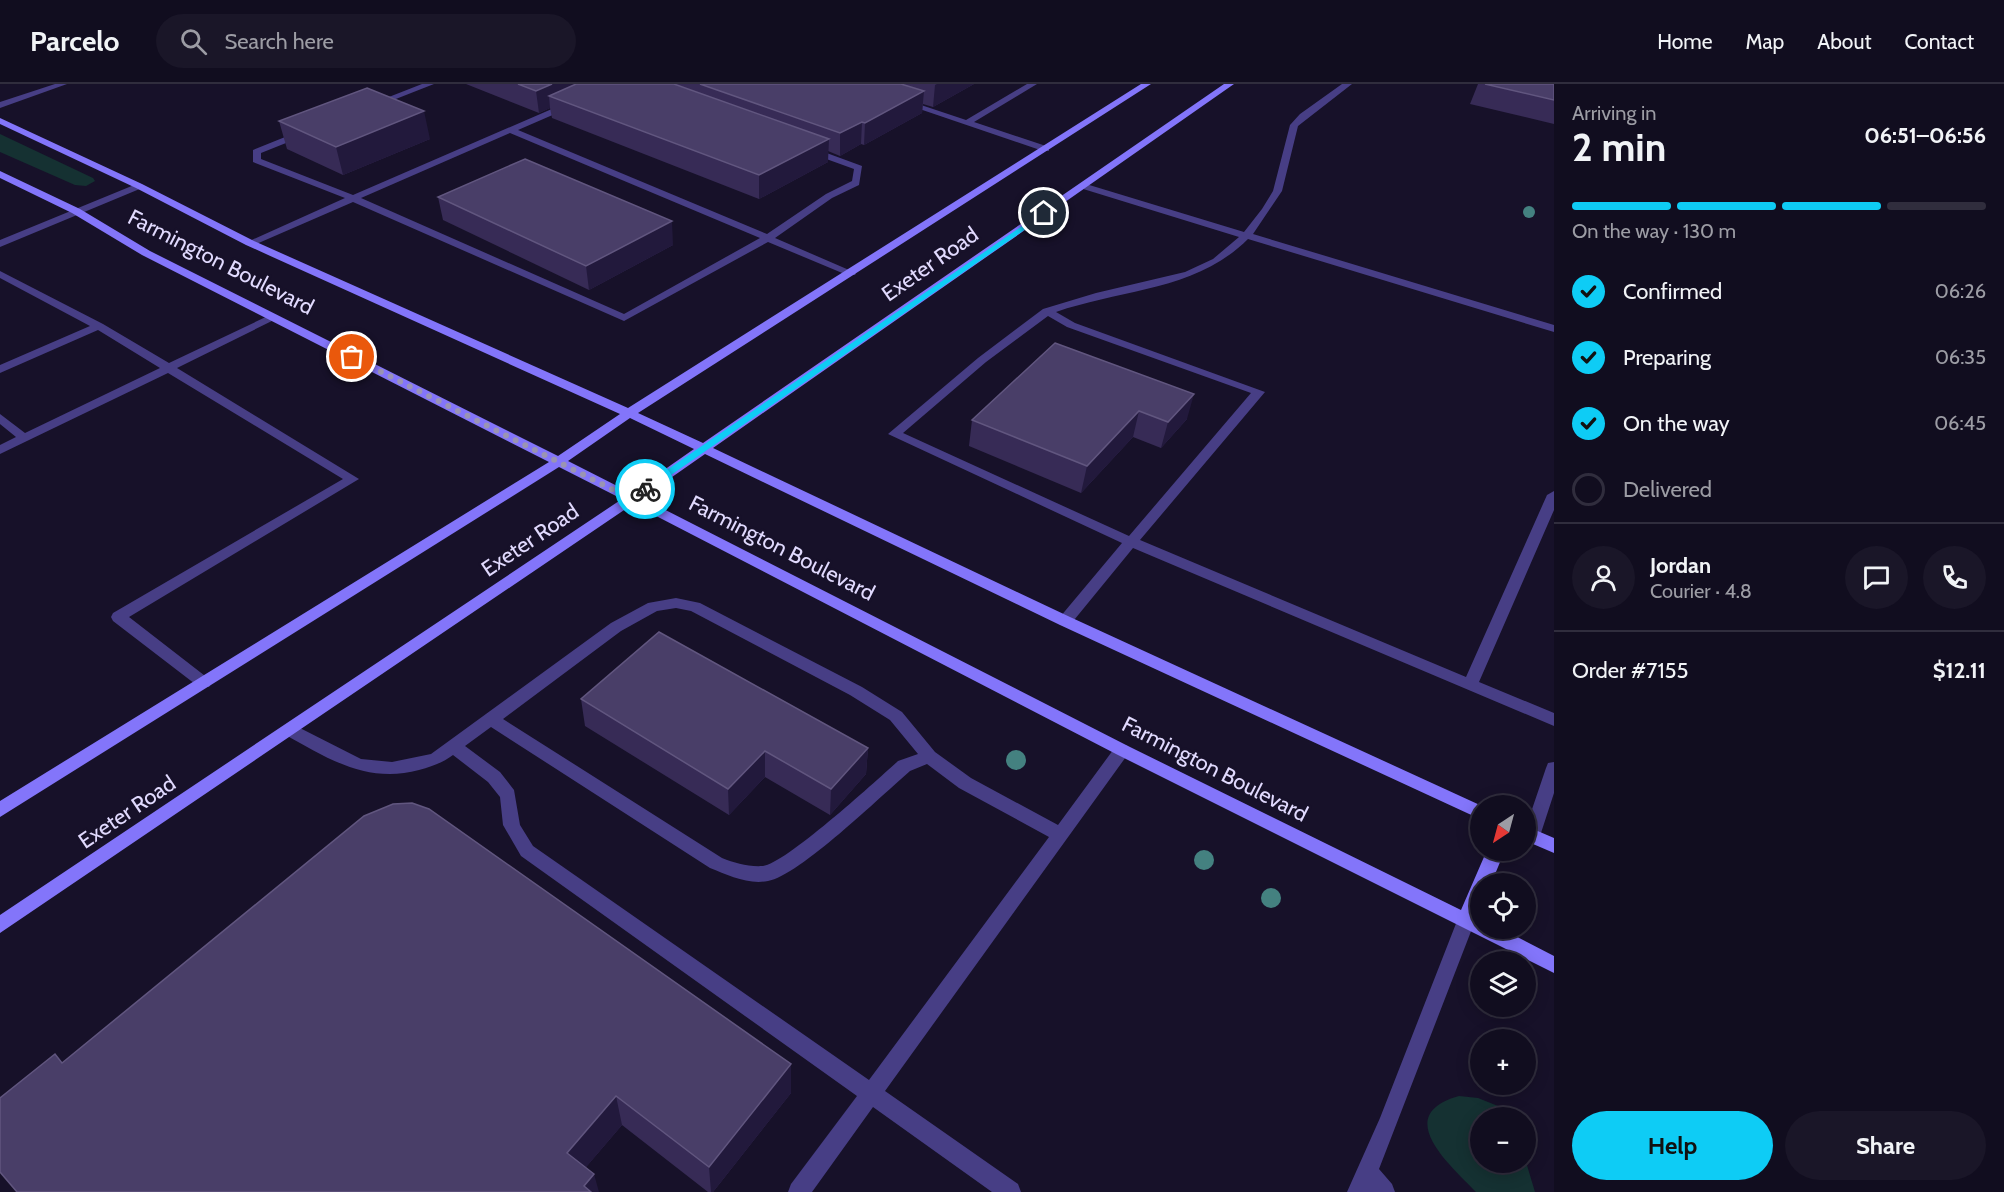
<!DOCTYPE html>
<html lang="en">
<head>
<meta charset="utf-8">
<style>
  body { margin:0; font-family:Cabin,sans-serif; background:#1a1628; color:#f1f3f6; height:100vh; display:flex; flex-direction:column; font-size:22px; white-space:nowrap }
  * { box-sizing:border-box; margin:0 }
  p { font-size:20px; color:#9c9ca4 }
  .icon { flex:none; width:33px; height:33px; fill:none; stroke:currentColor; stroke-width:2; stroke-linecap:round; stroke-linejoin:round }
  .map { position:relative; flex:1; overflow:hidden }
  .panel { display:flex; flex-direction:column; background:#110d1f; width:450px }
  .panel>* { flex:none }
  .needle { width:39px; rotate:216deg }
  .tools { position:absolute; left:1470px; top:711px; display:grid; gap:12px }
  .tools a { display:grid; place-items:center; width:66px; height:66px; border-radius:50%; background:#110d1f; box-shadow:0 3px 15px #0003,0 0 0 2px #302d3d; font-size:30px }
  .pin { position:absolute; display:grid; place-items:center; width:51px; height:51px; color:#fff; margin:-26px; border:3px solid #fff; border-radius:50%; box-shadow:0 2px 6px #0007 }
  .courier { position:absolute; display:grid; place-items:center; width:60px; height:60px; margin:-30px; border:4px solid #0eccf5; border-radius:50%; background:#fff; color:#222; box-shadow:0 2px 8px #0007 }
  .overview em { font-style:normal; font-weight:800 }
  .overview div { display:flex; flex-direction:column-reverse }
  .overview { display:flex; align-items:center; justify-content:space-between; height:102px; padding:0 18px }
  h1 { font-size:39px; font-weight:800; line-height:45px }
  .bar { display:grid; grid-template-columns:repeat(4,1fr); gap:9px 6px; align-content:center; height:72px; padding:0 18px }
  .bar i { height:8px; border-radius:4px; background:#302d3d }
  .bar .selected { background:#0eccf5 }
  .bar p { grid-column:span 4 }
  .line { display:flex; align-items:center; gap:15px; padding:0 18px; border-top:2px solid #302d3d }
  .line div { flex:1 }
  .round { display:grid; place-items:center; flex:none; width:63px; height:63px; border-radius:32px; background:#1a1628 }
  ol { padding:0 18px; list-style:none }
  li { display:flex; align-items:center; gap:18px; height:66px }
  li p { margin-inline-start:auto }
  li .icon { padding:6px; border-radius:50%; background:#0eccf5; color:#111; stroke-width:4 }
  li:last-child { color:#9c9ca4 }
  li i { width:33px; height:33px; border:3px solid #302d3d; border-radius:50% }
  .action { display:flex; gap:12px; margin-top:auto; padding:12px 18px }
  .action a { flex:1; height:69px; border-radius:36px; background:#0eccf5; color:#111; font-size:24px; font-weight:800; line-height:69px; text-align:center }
  .action a+a { background:#1a1628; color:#f1f3f6 }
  header { display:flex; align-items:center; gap:36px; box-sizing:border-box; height:84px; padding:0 30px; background:#110d1f; border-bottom:2px solid #302d3d }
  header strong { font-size:28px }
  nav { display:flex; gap:33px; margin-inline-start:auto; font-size:21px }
  .search { width:420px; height:54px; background:#1a1628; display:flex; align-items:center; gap:15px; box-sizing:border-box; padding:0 21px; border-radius:33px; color:#9c9ca4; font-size:22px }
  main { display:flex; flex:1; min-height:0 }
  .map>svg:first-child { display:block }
</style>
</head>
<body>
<header>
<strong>Parcelo</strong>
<div class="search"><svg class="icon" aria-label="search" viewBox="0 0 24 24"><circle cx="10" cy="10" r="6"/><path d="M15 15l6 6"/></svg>Search here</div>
<nav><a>Home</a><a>Map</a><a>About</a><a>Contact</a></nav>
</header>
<main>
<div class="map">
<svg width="1554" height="1108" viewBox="0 0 1554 1108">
  <rect width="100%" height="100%" fill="#171129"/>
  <path fill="#153132" d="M0,50L93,94L95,97L86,102L75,101L0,68Z
    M1459,1012L1478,1014L1508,1026L1510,1033L1480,1034V1078H1526L1535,1108H1476C1450,1081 1391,1031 1459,1012Z"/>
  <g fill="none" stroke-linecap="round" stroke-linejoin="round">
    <path fill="#473e85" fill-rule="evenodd" d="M422,0H434L378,22L371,20Z
      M1027,0H1037L974,38L1049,63V67H1043L899,18L906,16L966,36Z
      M1342,0H1352L1298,42L1282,107L1253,150L1554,241V248L1248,155C1196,207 1122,205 1056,228L1075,239L1265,308L1140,456L1466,593L1547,411L1554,407V426L1479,598L1554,629V642L1133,464L1070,541H1060L1058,537L1060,533L1122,459L888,350L978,274L1043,225L1096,209L1185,188L1213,175L1239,153L1080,104V100H1086L1244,148L1262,125L1273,107L1290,41L1300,30ZM1048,232L1067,243L1251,309L1129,452L903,349L986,278Z
      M568,18L571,19V23L518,46L767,150L826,110L852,97L854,85L807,68V64H813L862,82L859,101L832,114L775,154L856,189L855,191H847L768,158L624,237L353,118L254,161L245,159L345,114L253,78V66L300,47H306V51L261,69V75L353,111ZM510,49L760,154L624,230L361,114Z
      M139,99L144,102L142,104L0,163V156Z
      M0,187L103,240L169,279L270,231L274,230L280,233L177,284L359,395L129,533L209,595L212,599L209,603H199L113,537L111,533L113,529L343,395L168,289L0,370V361L16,353L0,340V330L25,349L160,284L98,246L0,289V281L90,242L0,194Z
      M676,514L700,519L862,603L902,628L935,668L971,694L1058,741L1116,662L1122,660L1128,662L1130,666L1128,670L885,1007L1018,1100L1021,1108H992L873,1023L812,1108H788L791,1100L857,1012L521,772L503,741L500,713L488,698L453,671C442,679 433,682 419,686C368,700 328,675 284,650L282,646L284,642H296L361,675L392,678L431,670L611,539L648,519ZM676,524L691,527L850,611L890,636L918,670L898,677C876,697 785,780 763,782C748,783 735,779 722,774L503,635L621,547L657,527ZM491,643L710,784C728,791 748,801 768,797C799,792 882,711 910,687L927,680L959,704L1049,753L869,996L533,762L520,741L514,706L500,688L465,662Z
      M1554,678V709L1540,752L1537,757L1531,759L1526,757V743L1546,684L1548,679Z
      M1466,829L1472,831L1475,837L1379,1085L1392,1100L1395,1108H1347L1380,1034L1457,837L1460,831Z"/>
    <path fill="#473e85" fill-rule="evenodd" d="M55,0H67L0,24V18Z"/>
    <path fill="#8375fa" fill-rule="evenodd" d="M1141,0H1151L638,329L703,359L1224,0H1234L713,364L1070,533L1482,722H1480V735L1060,541L705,370L642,414L1128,662L1461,826L1487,766H1505L1491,800H1480V824L1477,833L1480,835V844H1500L1554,872V889L1116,670L633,420L0,849V831L622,415L559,383L0,733V717L549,378L142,171L72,129L0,94V87L80,125L150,167L558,372L620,330L246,161L136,104L0,40V34L142,100L254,157L628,324ZM630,334L694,365L631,409L568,377Z
      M1526,742L1554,754V769L1526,757Z"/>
  </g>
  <g fill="#448180">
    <circle cx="1529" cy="128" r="6"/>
    <circle cx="1016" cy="676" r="10"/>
    <circle cx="1204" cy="776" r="10"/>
    <circle cx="1271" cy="814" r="10"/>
  </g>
  <path fill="#372b56" d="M466,0H974L933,23L923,20L922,29L864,61L861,60L840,72L828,67V78L759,115L552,34L550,24L539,29Z
    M1478,0H1554V40L1470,20Z
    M279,37L430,55L343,91L287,65Z
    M438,113L673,161L589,206L443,136Z
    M1055,259L1187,335L1161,364L1133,353L1081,409L969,362L972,336Z
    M581,615L868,664L866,690L830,731L765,693L729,731L585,642Z
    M62,979L791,980V1009L713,1108H708L622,1041L586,1083Z"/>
  <path fill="#22193c" d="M552,0H605L549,12L550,24L539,29L536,7Z
    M937,0H974L933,23L935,1Z
    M924,7L922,29L864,61L865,39Z
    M424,27L430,55L343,91L336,63Z
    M862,38L861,60L840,72V49Z
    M829,55L828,78L759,115V91Z
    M672,137L673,161L589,206L586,182Z
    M1194,310L1187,335L1161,364L1168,338Z
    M1139,327L1133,353L1081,409L1087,382Z
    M868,664L866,690L830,731L831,705Z
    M765,667V693L729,731L728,705Z
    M791,980V1009L713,1108H711L709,1083Z
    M616,1012L622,1041L575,1096L567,1069Z
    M594,1090L599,1108H585L584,1102Z"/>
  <path fill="#493e68" stroke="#61567f" stroke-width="1.5" d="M518,0H552L536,7Z
    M576,0H674L829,55L759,91L549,12Z
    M700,0H901L924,7L865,39L862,38L840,49Z
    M1485,0H1554V16Z
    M367,4L424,27L336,63L279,37Z
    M525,75L672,137L586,182L438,113Z
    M1055,259L1194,310L1168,338L1139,327L1087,382L972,336Z
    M659,548L868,664L831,705L765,667L728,705L581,615Z
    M412,719L429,725L791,980L709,1083L616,1012L567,1069L594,1090L584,1102L591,1108H17L0,1088V1014L55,970L62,979L364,732L393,720Z"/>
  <path fill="#0eccf5" d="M1044,127L1046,131L648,407H642V403Z"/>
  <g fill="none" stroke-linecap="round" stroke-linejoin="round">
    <path stroke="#9a94b3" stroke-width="6" stroke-dasharray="0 10.8" d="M352,273L631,415L645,405"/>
  </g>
  <g text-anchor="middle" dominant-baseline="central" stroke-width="5" stroke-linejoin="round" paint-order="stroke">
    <g font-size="22" fill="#e1dafe" stroke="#171129">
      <text transform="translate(221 178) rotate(27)">Farmington Boulevard</text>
      <text transform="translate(930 180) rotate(-35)">Exeter Road</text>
      <text transform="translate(530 456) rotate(-34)">Exeter Road</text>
      <text transform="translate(782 464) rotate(27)">Farmington Boulevard</text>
      <text transform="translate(1215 685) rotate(27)">Farmington Boulevard</text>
      <text transform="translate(127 728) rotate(-34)">Exeter Road</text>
    </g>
  </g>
</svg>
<div class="tools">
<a><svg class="needle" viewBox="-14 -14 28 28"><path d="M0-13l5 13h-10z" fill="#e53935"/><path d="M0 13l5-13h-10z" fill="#9c9ca4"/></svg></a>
<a><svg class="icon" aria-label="locate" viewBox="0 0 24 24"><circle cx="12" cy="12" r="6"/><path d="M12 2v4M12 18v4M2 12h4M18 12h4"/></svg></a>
<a><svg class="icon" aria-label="layers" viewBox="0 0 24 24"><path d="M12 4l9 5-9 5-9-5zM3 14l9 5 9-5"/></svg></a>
<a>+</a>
<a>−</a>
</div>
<div class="pin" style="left:352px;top:273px;background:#ea580c"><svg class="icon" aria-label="bag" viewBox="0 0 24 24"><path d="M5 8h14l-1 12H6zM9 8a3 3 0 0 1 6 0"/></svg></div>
<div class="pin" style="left:1044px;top:129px;background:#1f2937"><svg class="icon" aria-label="home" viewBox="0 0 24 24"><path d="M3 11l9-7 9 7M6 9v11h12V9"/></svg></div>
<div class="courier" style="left:645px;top:405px"><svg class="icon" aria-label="bike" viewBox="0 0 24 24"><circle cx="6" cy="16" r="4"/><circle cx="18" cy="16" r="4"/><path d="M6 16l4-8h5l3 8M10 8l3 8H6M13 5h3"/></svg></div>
</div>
<section class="panel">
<div class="overview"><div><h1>2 min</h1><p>Arriving in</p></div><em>06:51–06:56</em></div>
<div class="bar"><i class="selected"></i><i class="selected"></i><i class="selected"></i><i></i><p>On the way · 130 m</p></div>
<ol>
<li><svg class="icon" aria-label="check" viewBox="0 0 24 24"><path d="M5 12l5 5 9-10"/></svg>Confirmed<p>06:26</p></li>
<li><svg class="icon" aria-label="check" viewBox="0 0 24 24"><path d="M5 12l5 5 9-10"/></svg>Preparing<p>06:35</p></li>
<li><svg class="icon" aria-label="check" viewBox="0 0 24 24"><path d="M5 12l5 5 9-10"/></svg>On the way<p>06:45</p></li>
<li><i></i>Delivered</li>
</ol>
<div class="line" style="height:108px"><a class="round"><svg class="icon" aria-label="person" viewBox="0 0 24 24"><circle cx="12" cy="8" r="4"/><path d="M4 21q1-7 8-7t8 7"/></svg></a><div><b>Jordan</b><p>Courier · 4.8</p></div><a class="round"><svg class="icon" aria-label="chat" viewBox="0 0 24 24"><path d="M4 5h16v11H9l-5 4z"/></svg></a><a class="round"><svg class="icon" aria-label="phone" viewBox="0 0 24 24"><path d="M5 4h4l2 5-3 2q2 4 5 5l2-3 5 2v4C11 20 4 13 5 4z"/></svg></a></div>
<div class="line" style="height:78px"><div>Order #7155</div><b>$12.11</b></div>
<div class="action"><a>Help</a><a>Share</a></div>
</section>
</main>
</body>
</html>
